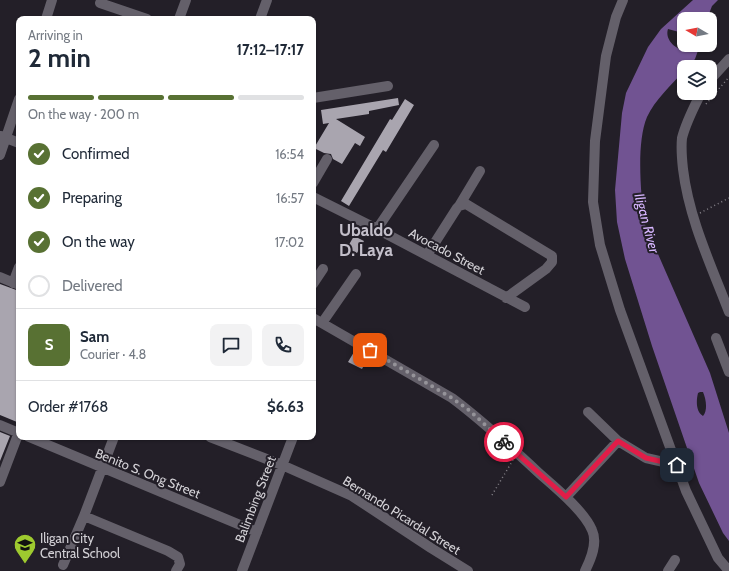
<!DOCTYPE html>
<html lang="en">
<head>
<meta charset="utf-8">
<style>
  body { margin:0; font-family:Cabin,sans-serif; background:#f2f2f3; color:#1f2937; height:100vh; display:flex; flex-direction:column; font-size:15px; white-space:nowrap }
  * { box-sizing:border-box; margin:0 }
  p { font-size:13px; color:#747a83 }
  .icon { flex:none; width:22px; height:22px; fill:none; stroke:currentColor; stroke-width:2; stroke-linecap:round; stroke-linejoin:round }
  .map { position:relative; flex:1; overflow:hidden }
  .details { position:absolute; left:16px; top:16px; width:300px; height:424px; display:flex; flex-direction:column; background:#fff; border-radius:8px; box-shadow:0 1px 3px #0004 }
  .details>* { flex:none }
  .needle { width:26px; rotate:280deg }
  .tools { position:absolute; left:677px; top:12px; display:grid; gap:8px }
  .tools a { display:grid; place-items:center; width:40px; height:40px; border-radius:8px; background:#fff; box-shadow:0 1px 3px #0004; font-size:20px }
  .pin { position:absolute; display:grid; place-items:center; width:34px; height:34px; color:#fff; margin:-17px; border-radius:8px; box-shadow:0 2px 6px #0006 }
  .courier { position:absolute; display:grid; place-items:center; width:40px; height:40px; margin:-20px; border:3px solid #e11d48; border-radius:50%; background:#fff; color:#222; box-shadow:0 1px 5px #0007 }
  .summary em { font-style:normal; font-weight:700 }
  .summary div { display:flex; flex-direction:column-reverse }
  .summary { display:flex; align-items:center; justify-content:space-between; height:68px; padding:0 12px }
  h1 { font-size:26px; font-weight:700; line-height:30px }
  .bar { display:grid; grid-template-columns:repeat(4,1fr); gap:6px 4px; align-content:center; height:48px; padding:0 12px }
  .bar i { height:5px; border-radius:3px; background:#e0e1e3 }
  .bar .selected { background:#587133 }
  .bar p { grid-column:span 4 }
  .line { display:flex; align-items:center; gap:10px; padding:0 12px; border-top:1px solid #e0e1e3 }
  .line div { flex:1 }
  .round { display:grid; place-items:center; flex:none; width:42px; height:42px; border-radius:8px; background:#f2f2f3 }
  ol { padding:0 12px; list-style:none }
  li { display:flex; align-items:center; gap:12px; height:44px }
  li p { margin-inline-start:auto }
  li .icon { padding:4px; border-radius:50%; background:#587133; color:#fff; stroke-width:4 }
  li:last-child { color:#747a83 }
  li i { width:22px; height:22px; border:2px solid #e0e1e3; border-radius:50% }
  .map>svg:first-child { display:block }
</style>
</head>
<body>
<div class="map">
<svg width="729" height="571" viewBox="0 0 729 571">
  <rect width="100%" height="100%" fill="#231f28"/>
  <path fill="#715392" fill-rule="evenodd" d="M693,0H718L712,6L707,19H684V30L679,32L668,29C664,41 679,53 690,50L693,45H700L695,59L688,67H684V71C671,85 655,100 647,117C636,143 641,194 644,222L710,373L729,433V541L723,533L699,483L652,346L625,259L617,222L615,190L622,113L626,93L648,47L661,29ZM700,392H703C706,399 708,410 703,416C696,412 696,401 698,393Z"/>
  <path fill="#a9a5af" d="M398,98L399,105L369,111V114L336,119L365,137L360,146L355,143L342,164L333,159L331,154L324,153L314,148L329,123L323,124L321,110Z
    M405,99L414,105L386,152L383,150L349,206L341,201L390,119L392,120Z
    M354,236L364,241L357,253L347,248Z
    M0,284L19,291V417L17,422L0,415Z
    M354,352L367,359L362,369L348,362Z
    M0,432L10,436L0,461Z"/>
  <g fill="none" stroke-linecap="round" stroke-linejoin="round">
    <path stroke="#848188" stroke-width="1.5" stroke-dasharray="1 3" stroke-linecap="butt" d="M706,104L729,77
      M700,213L729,198
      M492,495L513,460"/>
    <path stroke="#64606a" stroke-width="10" d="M623,0L616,17L606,56L595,141L593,202L600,245L620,310L686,491L718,558L729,571
      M100,3L147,19
      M46,19L52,0
      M179,19L186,0
      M260,19L267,0
      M710,80L729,59
      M701,93C694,107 686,122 682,138C681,148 682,160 683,169C689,219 711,265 729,312
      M313,98L388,86
      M1,136L19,143
      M0,155L19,99
      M313,183L327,159
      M313,197L377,229L525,307
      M459,206L480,171
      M377,229L434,145
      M427,255L457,208L459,206L466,204L552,256V262L546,269L506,298
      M0,277L19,285
      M13,283L19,267
      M313,284L323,269
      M313,318L452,398C483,421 512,448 540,474C556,488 584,511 592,530C598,543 591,559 585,571
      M322,323L356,274
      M716,338L729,372
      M588,412L618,441L646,458L677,465
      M0,425L19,433
      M29,437L257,532
      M210,437L282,465L352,496L431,548L468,571
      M0,482L19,432
      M566,497L618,441
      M84,516L168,551L178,557L180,564L176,571
      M63,565L84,516L114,437
      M242,571L293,437
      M668,571L675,560"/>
  </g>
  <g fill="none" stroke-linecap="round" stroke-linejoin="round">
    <path stroke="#959399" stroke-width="4" stroke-dasharray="0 7.2" d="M370,350L452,398L470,411L504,442"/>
    <path stroke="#e11d48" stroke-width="5" d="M504,442L566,497L618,441L646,458L677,465"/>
  </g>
  <defs>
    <g id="school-pin" transform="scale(1.15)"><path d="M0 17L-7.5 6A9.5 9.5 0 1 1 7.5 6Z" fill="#9eca2f" stroke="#231f28"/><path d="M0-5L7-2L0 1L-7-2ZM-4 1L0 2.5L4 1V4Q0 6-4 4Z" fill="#111"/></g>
  </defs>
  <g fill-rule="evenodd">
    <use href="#school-pin" x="25" y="545"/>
  </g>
  <g text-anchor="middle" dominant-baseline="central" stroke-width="4" stroke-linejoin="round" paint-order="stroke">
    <g font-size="13" fill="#d3d1d6" stroke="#231f28">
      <text transform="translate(447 251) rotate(28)">Avocado Street</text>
      <text transform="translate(148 473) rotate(22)">Benito S. Ong Street</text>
      <text transform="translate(255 499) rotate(-69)">Balimbing Street</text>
      <text transform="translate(402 515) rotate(32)">Bernando Picardal Street</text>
    </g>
    <g font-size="13" fill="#d3d1d6" stroke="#231f28" text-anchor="start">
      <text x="40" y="538">Iligan City<tspan x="40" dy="15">Central School</tspan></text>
    </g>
    <g font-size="14" font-style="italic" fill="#d7b6ff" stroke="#231f28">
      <text transform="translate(647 223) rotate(75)">Iligan River</text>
    </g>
    <g font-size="17" font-weight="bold" fill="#c3bfca" stroke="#231f28">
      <text x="366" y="230">Ubaldo<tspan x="366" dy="20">D. Laya</tspan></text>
    </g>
  </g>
</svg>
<div class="tools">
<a><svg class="needle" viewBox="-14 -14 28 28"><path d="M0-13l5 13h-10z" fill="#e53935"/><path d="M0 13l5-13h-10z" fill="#747a83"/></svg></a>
<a><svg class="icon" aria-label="layers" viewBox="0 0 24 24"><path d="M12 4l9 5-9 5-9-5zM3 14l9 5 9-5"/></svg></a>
</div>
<div class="pin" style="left:370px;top:350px;background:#ea580c"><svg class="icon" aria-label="bag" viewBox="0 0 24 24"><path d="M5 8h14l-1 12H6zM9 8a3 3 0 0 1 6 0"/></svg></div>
<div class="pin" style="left:677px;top:465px;background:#1f2937"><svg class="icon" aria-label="home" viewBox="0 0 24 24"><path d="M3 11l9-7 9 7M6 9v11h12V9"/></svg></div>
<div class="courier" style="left:504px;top:442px"><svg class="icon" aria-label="bike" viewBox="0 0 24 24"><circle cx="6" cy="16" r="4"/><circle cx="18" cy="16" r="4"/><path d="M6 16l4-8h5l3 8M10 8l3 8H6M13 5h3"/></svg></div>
<section class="details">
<div class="summary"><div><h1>2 min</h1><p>Arriving in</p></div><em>17:12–17:17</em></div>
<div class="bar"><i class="selected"></i><i class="selected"></i><i class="selected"></i><i></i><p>On the way · 200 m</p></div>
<ol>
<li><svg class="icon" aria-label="check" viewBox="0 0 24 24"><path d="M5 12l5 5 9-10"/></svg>Confirmed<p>16:54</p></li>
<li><svg class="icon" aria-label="check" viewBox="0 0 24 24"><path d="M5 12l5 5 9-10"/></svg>Preparing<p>16:57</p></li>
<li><svg class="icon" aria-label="check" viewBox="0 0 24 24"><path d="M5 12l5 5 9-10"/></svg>On the way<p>17:02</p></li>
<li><i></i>Delivered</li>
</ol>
<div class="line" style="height:72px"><b class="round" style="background:#587133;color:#fff">S</b><div><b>Sam</b><p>Courier · 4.8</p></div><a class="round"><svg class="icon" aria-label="chat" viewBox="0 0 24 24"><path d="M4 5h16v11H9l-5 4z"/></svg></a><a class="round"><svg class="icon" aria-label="phone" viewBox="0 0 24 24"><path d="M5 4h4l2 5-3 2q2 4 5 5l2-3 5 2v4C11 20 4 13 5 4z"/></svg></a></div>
<div class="line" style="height:52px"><div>Order #1768</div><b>$6.63</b></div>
</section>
</div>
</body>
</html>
